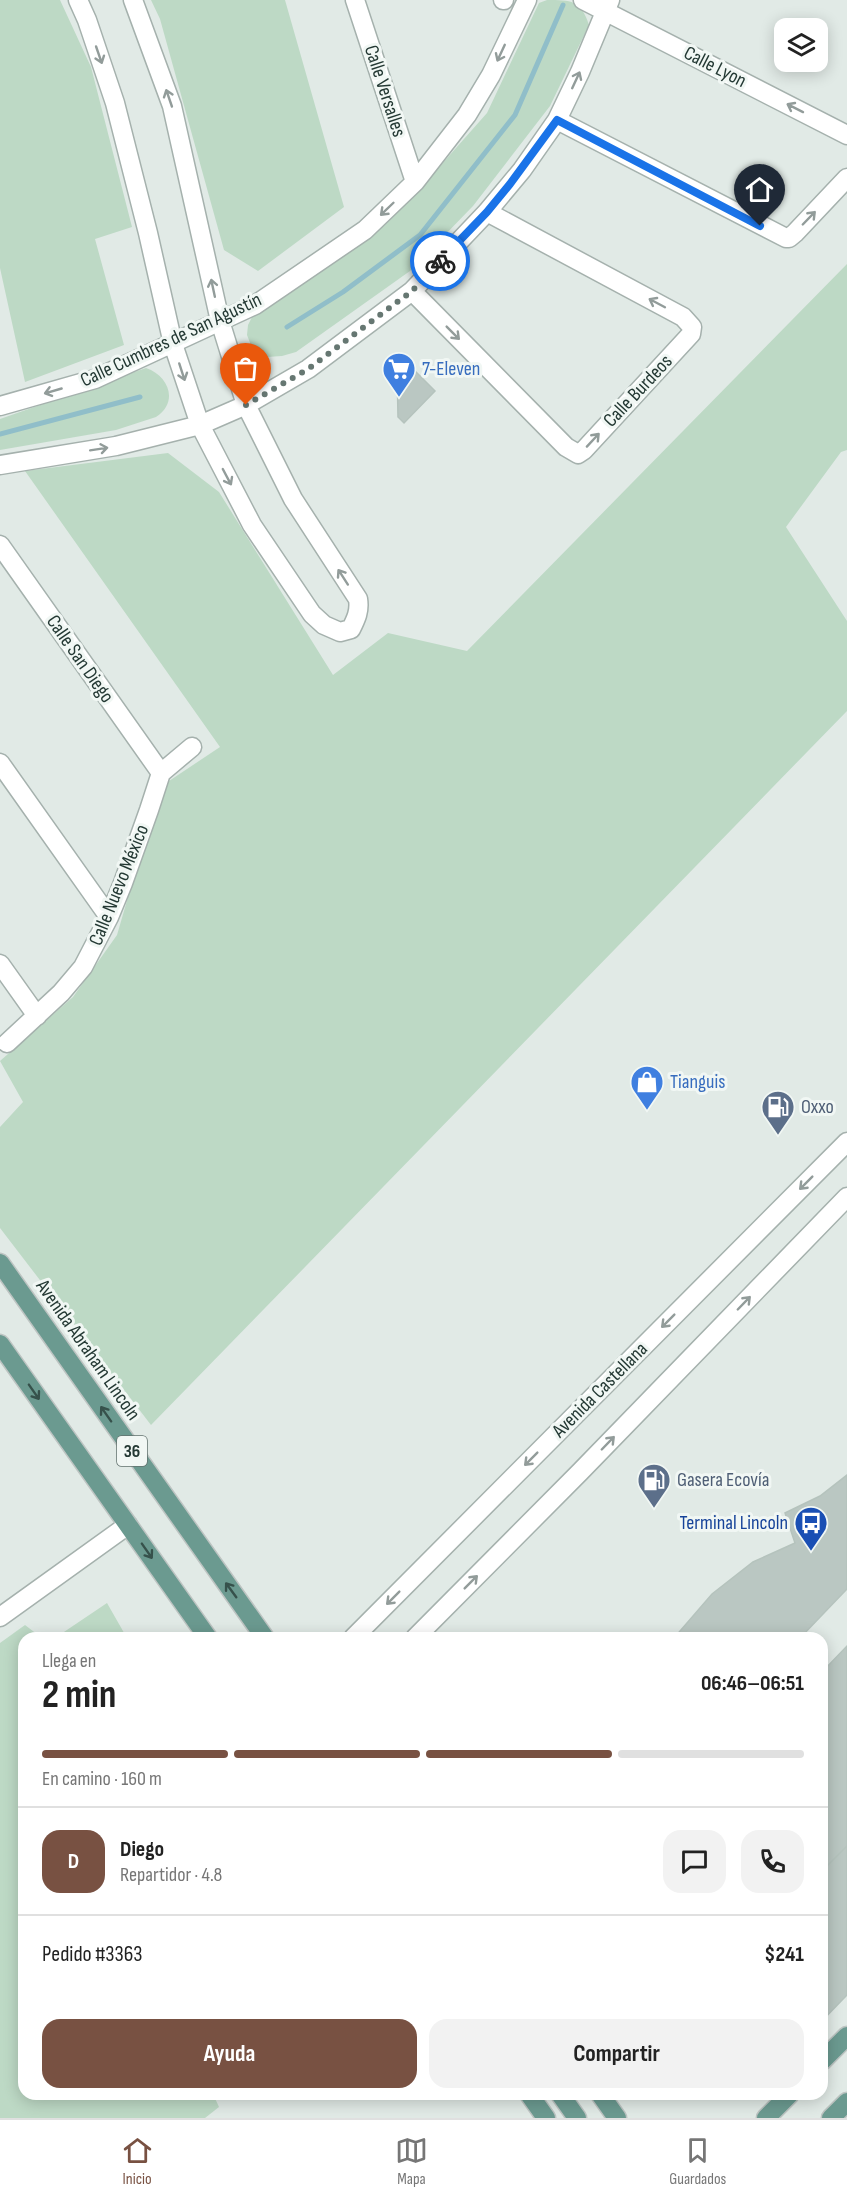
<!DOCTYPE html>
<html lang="es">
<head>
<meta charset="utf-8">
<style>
  body { margin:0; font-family:"Sofia Sans Condensed",sans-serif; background:#f2f2f2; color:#222; height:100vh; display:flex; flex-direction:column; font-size:22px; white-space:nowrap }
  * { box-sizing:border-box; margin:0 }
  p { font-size:20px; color:#767676 }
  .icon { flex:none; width:33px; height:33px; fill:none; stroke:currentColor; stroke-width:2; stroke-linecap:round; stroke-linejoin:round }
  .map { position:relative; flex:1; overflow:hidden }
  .panel { position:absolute; left:18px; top:1632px; width:810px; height:468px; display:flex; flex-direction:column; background:#fff; border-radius:18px; box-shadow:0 3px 15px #0003 }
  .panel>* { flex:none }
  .fabs { position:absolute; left:774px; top:18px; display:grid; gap:12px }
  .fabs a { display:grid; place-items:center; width:54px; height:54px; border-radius:12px; background:#fff; box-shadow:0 3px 15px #0003; font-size:30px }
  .pin { position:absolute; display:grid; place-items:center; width:51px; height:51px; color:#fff; margin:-62px -26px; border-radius:50% 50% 50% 0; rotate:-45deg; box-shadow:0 0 6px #0007 }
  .pin .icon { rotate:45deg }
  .courier { position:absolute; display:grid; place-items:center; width:60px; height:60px; margin:-30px; border:4px solid #1a73e8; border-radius:50%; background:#fff; color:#222; box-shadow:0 2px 8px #0007 }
  .overview em { font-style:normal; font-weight:700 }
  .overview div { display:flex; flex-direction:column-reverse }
  .overview { display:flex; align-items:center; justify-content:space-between; height:102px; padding:0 24px }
  h1 { font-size:39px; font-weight:700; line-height:45px }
  .bar { display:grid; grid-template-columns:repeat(4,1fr); gap:9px 6px; align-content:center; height:72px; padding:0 24px }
  .bar i { height:8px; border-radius:4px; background:#e0e0e0 }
  .bar .on { background:#785142 }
  .bar p { grid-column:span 4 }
  .line { display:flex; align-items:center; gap:15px; padding:0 24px; border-top:2px solid #e0e0e0 }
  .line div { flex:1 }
  .round { display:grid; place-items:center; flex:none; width:63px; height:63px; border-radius:18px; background:#f2f2f2 }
  .primary-button { display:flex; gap:12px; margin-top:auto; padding:12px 24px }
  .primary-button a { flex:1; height:69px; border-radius:18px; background:#785142; color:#fff; font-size:24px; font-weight:700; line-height:69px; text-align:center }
  .primary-button a+a { background:#f2f2f2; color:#222 }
  .menu { display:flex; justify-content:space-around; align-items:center; height:84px; border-top:2px solid #e0e0e0; background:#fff; font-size:16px; color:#767676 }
  .menu a { display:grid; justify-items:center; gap:3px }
  .menu .on { color:#785142 }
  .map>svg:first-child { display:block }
</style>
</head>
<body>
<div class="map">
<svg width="847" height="2118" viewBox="0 0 847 2118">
  <rect width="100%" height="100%" fill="#e1eae6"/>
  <path fill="#bdd9c5" d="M0,0H60L91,67L132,227L95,239L124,345L25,382L0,268Z
    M151,0H285L344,207L258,271L224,250L160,19Z
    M547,0C571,0 581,0 589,25L550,106L473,206L410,271L296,352L282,356L267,357L252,348L247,335L248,325L255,311L313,277L385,225L425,183L487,113L539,3Z
    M847,264V450L841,452L786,527L847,621V711L151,1425L0,1228V1127L23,1102L0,1061L73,997L117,935L160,787L220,747L25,471L168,453L219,492L333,675L388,633L467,651Z
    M146,368C169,376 179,402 156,417L116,430L0,450V419Z
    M107,1603L127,1638H55Z
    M25,1625L42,1638H24V2094H213L219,2107L205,2118H0V1643Z"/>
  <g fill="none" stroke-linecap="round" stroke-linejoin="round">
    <path stroke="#90bec9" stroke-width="5" d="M287,327L343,292L420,235L515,115L563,5
      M0,434L140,397"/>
  </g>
  <path fill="#bac7c2" stroke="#b5c3bd" stroke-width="1.5" d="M404,360L435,391L404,423L398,417L397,367Z
    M847,1475V1589L800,1638H674L712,1594L753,1562L795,1543L785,1513L820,1496Z
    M847,1646V1846L822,1871V1672Z
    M847,1846V1995L822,2021V1871Z"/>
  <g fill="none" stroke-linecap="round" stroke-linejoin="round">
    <g stroke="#a5b1ad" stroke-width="21">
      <path id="minor" d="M78,0L87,20L115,103L148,233L173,344L200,425L252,525L312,614L324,625L340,632L351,629C356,619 360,611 358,599L293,499L246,405L220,321L172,106L133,0
        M355,0L415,182
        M503,0H504
        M583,0L847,135
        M557,120L786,238H789L795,233L847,178
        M412,291L566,447L578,454L584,450L691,334L692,327L683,317L487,212
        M0,406L95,379L255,305L365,230L415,182L467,115L491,75L527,0
        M0,465L116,446L200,425L246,405L308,369L412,291L487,212L522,170L557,120L580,72L610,0
        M0,545L161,773
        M0,763L109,917
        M0,964L37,1016
        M7,1043L61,993L83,967L109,917L123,883L149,810L161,773L192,747
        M0,1617L128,1525
        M353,1638L847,1142
        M415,1638L580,1472L847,1197"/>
    </g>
    <g stroke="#bdc4c2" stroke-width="21">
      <path id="major" d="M0,1263L265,1638
        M0,1344L208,1638
        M822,2061L847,2036
        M529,2094L546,2118
        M560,2094L577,2118
        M600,2094L617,2118
        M766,2118L790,2094
        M831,2118L847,2102"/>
    </g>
    <use href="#minor" stroke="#fff" stroke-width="18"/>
    <use href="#major" stroke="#6b9a90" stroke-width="18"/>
  </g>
  <defs><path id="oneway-shaft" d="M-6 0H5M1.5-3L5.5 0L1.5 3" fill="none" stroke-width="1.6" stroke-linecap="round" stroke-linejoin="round" transform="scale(1.5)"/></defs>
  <g stroke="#929c9a">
    <use href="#oneway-shaft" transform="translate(501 53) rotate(115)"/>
    <use href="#oneway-shaft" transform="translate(99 55) rotate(71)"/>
    <use href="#oneway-shaft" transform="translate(576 80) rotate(-65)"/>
    <use href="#oneway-shaft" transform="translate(169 98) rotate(-109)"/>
    <use href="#oneway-shaft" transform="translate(795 108) rotate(-153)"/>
    <use href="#oneway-shaft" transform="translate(387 209) rotate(136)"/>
    <use href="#oneway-shaft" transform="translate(809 218) rotate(-46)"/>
    <use href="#oneway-shaft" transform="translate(213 288) rotate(-102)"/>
    <use href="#oneway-shaft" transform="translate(657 303) rotate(-152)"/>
    <use href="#oneway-shaft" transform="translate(453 333) rotate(45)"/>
    <use href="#oneway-shaft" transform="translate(182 372) rotate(72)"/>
    <use href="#oneway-shaft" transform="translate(53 391) rotate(164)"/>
    <use href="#oneway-shaft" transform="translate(593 440) rotate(-47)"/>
    <use href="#oneway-shaft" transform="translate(99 449) rotate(-9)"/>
    <use href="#oneway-shaft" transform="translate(227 477) rotate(62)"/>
    <use href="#oneway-shaft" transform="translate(343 577) rotate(-123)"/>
    <use href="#oneway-shaft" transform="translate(806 1183) rotate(135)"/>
    <use href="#oneway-shaft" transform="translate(744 1303) rotate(-46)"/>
    <use href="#oneway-shaft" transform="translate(668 1321) rotate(135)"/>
    <use href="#oneway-shaft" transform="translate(608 1443) rotate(-46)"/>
    <use href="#oneway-shaft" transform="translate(531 1459) rotate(135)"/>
    <use href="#oneway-shaft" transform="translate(471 1582) rotate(-45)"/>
    <use href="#oneway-shaft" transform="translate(393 1598) rotate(135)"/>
  </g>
  <g stroke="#36514b">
    <use href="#oneway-shaft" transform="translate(34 1392) rotate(55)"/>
    <use href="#oneway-shaft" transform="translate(106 1414) rotate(-125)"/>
    <use href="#oneway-shaft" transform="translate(147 1551) rotate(55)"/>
    <use href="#oneway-shaft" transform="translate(231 1590) rotate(-126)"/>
  </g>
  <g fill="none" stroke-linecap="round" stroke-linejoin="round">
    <path stroke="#667772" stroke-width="6" stroke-dasharray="0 10.8" d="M246,405L308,369L412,291L440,261"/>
    <path stroke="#1a73e8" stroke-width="8" d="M440,261L487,212L510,184L557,120L760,226"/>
  </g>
  <defs>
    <g id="supermarket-pin" transform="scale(1.725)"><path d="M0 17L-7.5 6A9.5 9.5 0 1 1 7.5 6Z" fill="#3f7fe0" stroke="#f1f7f4"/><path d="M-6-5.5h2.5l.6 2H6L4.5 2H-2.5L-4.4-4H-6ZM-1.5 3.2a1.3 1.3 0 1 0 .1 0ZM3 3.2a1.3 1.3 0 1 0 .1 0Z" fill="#fff"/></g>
    <g id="shop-pin" transform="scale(1.725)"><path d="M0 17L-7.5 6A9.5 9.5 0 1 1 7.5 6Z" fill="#3f7fe0" stroke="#f1f7f4"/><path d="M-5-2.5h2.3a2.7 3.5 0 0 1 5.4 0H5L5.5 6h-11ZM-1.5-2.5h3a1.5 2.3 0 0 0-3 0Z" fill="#fff"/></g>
    <g id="fuel-pin" transform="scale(1.725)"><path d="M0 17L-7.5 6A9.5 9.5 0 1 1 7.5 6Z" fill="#5c6f8a" stroke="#f1f7f4"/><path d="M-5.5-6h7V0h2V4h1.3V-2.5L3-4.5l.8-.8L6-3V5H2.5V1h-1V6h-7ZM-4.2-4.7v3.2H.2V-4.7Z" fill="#fff"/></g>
    <g id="bus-pin" transform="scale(1.725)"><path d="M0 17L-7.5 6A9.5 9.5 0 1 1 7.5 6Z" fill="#1a4fb4" stroke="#f1f7f4"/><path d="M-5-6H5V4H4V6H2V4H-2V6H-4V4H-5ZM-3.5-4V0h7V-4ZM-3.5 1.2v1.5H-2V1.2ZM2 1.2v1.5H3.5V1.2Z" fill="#fff"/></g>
  </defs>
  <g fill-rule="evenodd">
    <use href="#supermarket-pin" x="399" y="369"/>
    <use href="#shop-pin" x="647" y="1082"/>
    <use href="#fuel-pin" x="778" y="1107"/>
    <use href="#fuel-pin" x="654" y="1480"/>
    <use href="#bus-pin" x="811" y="1523"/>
  </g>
  <g text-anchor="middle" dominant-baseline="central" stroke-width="6" stroke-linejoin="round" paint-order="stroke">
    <rect fill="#f1f7f4" stroke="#62726e" stroke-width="1.5" x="117" y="1436" width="30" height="30" rx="4.5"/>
    <g font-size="18" font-weight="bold" fill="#243934">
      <text x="132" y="1451">36</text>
    </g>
    <g font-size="20" fill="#243934" stroke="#f1f7f4">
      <text transform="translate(715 67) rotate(27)">Calle Lyon</text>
      <text transform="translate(385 91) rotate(72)">Calle Versalles</text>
      <text transform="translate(171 340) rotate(-25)">Calle Cumbres de San Agustín</text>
      <text transform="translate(638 391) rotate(-47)">Calle Burdeos</text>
      <text transform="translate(80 659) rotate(55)">Calle San Diego</text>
      <text transform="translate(119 885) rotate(-68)">Calle Nuevo México</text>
      <text transform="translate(88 1350) rotate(55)">Avenida Abraham Lincoln</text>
      <text transform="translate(600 1390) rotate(-45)">Avenida Castellana</text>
    </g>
    <g font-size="20" fill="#366cbe" stroke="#f1f7f4" text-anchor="start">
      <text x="422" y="369">7-Eleven</text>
      <text x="670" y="1082">Tianguis</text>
    </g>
    <g font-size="20" fill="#4e5e75" stroke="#f1f7f4" text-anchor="start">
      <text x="801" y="1107">Oxxo</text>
      <text x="677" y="1480">Gasera Ecovía</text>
    </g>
    <g font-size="20" fill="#164399" stroke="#f1f7f4" text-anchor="end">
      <text x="788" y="1523">Terminal Lincoln</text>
    </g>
  </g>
</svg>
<div class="fabs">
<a><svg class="icon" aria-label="layers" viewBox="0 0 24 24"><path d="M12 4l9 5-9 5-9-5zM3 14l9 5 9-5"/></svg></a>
</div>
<div class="pin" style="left:246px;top:405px;background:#ea580c"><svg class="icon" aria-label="bag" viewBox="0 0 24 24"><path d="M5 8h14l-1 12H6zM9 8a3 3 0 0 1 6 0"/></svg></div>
<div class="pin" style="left:760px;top:226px;background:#1f2937"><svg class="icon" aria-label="home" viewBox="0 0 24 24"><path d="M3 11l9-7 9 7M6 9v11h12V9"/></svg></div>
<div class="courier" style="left:440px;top:261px"><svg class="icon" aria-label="bike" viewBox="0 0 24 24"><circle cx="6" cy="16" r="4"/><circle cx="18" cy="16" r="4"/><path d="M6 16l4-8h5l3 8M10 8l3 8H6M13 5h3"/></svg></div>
<section class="panel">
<div class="overview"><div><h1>2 min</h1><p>Llega en</p></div><em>06:46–06:51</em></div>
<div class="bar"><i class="on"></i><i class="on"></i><i class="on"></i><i></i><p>En camino · 160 m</p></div>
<div class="line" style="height:108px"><b class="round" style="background:#785142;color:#fff">D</b><div><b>Diego</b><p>Repartidor · 4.8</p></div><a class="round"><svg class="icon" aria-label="chat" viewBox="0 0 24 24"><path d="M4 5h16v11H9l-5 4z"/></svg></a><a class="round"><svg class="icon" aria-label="phone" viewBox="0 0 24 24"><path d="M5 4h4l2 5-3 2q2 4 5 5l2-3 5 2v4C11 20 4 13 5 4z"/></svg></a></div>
<div class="line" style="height:78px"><div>Pedido #3363</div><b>$241</b></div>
<div class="primary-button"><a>Ayuda</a><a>Compartir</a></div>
</section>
</div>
<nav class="menu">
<a class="on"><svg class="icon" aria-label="home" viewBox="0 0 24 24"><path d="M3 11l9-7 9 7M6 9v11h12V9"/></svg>Inicio</a>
<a><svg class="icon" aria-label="map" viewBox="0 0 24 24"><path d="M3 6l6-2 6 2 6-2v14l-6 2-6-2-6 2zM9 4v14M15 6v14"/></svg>Mapa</a>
<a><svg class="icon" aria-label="saved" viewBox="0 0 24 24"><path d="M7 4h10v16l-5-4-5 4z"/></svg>Guardados</a>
</nav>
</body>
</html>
